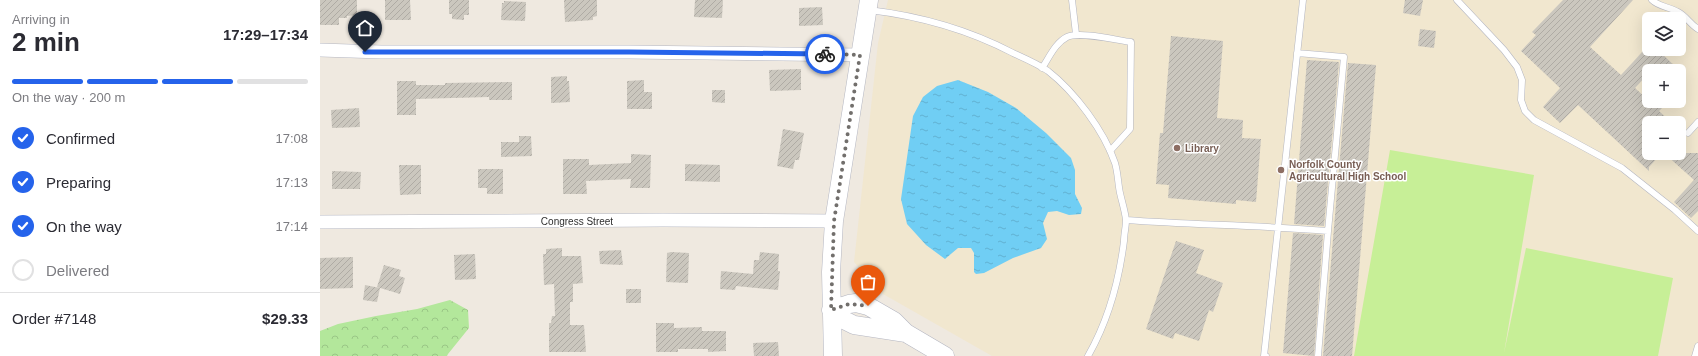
<!DOCTYPE html>
<html lang="en">
<head>
<meta charset="utf-8">
<style>
  body { margin:0; font-family:Arial,sans-serif; background:#f7f7f7; color:#2b2b33; height:100vh; display:flex; flex-direction:column; font-size:15px; white-space:nowrap }
  * { box-sizing:border-box; margin:0 }
  p { font-size:13px; color:#7c7c81 }
  .icon { flex:none; width:22px; height:22px; fill:none; stroke:currentColor; stroke-width:2; stroke-linecap:round; stroke-linejoin:round }
  .map { position:relative; flex:1; overflow:hidden }
  .side { display:flex; flex-direction:column; background:#fff; width:320px }
  .side>* { flex:none }
  .tools { position:absolute; left:1322px; top:12px; display:grid; gap:8px }
  .tools a { display:grid; place-items:center; width:44px; height:44px; border-radius:6px; background:#fff; box-shadow:0 4px 16px #0002; font-size:20px }
  .pin { position:absolute; display:grid; place-items:center; width:34px; height:34px; color:#fff; margin:-41px -17px; border-radius:50% 50% 50% 0; rotate:-45deg; box-shadow:0 0 4px #0007 }
  .pin .icon { rotate:45deg }
  .courier { position:absolute; display:grid; place-items:center; width:40px; height:40px; margin:-20px; border:3px solid #2563eb; border-radius:50%; background:#fff; color:#222; box-shadow:0 1px 5px #0007 }
  .summary em { font-style:normal; font-weight:700 }
  .summary div { display:flex; flex-direction:column-reverse }
  .summary { display:flex; align-items:center; justify-content:space-between; height:68px; padding:0 12px }
  h1 { font-size:26px; font-weight:700; line-height:30px }
  .bar { display:grid; grid-template-columns:repeat(4,1fr); gap:6px 4px; align-content:center; height:48px; padding:0 12px }
  .bar i { height:5px; border-radius:3px; background:#e1e1e2 }
  .bar .on { background:#2563eb }
  .bar p { grid-column:span 4 }
  .line { display:flex; align-items:center; gap:10px; padding:0 12px; border-top:1px solid #e1e1e2 }
  .line div { flex:1 }
  ol { padding:0 12px; list-style:none }
  li { display:flex; align-items:center; gap:12px; height:44px }
  li p { margin-inline-start:auto }
  li .icon { padding:4px; border-radius:50%; background:#2563eb; color:#fff; stroke-width:4 }
  li:last-child { color:#7c7c81 }
  li i { width:22px; height:22px; border:2px solid #e1e1e2; border-radius:50% }
  main { display:flex; flex:1; min-height:0 }
  .map>svg:first-child { display:block }
</style>
</head>
<body>
<main>
<section class="side">
<div class="summary"><div><h1>2 min</h1><p>Arriving in</p></div><em>17:29–17:34</em></div>
<div class="bar"><i class="on"></i><i class="on"></i><i class="on"></i><i></i><p>On the way · 200 m</p></div>
<ol>
<li><svg class="icon" aria-label="check" viewBox="0 0 24 24"><path d="M5 12l5 5 9-10"/></svg>Confirmed<p>17:08</p></li>
<li><svg class="icon" aria-label="check" viewBox="0 0 24 24"><path d="M5 12l5 5 9-10"/></svg>Preparing<p>17:13</p></li>
<li><svg class="icon" aria-label="check" viewBox="0 0 24 24"><path d="M5 12l5 5 9-10"/></svg>On the way<p>17:14</p></li>
<li><i></i>Delivered</li>
</ol>
<div class="line" style="height:52px"><div>Order #7148</div><b>$29.33</b></div>
</section>
<div class="map">
<svg width="1378" height="356" viewBox="0 0 1378 356">
  <defs>
    <pattern id="forest-crowns" width="20" height="18" patternUnits="userSpaceOnUse"><rect width="20" height="18" fill="#b3e79b"/><path d="M2 6a3 3 0 1 1 6 0M12 15a3 3 0 1 1 6 0" fill="none" stroke="#9ac686"/></pattern>
    <pattern id="water-ripples" width="26" height="14" patternUnits="userSpaceOnUse"><rect width="26" height="14" fill="#70cef4"/><path d="M2 4q2-2 4 0t4 0M15 11q2-2 4 0t4 0" fill="none" stroke="#61b1d2"/></pattern>
    <pattern id="building-hatch" width="6" height="6" patternUnits="userSpaceOnUse"><rect width="6" height="6" fill="#cbc7be"/><path d="M-1 1l2-2M0 6l6-6M5 7l2-2" fill="none" stroke="#afaba4"/></pattern>
  </defs>
  <rect width="100%" height="100%" fill="#efe9e0"/>
  <path fill="#f1e7cf" fill-rule="evenodd" d="M568,0H1378V356H672L563,294L534,262L558,43ZM1329,19H1359V49H1329ZM1329,71H1359V101H1329ZM1329,123H1359V153H1329Z"/>
  <path fill="url(#forest-crowns)" d="M130,300L148,310L149,328L128,354L127,356H0V331L18,324L56,316L97,309Z"/>
  <path fill="#c7ef97" d="M1070,150L1214,175L1184,353L1206,248L1353,278L1338,356H1034Z"/>
  <path fill="url(#water-ripples)" d="M638,80L668,92L696,108L726,133L751,158L755,170V194L762,208L761,214L749,215L737,211L728,212L723,223L727,239L721,248L693,258L664,273L656,274L654,272V253L651,248H638L625,259L606,245L587,224L581,199L593,116L603,97L617,86Z"/>
  <path fill="url(#building-hatch)" d="M0,0H37V15L27,16V18H19V25H0Z
    M65,0H90L91,20H65Z
    M129,0H149V15H144V20L132,19V14H129Z
    M244,0H277V16L273,17V20L245,22Z
    M375,0H403L402,18L374,17Z
    M1085,0H1103L1100,16L1083,13Z
    M1243,0H1313L1270,47L1301,75L1325,49H1337L1360,71H1329V73L1315,88L1329,101H1349L1339,111L1352,123H1329V153H1342L1329,167V171L1258,105L1240,123L1223,107L1240,88L1201,51L1216,35L1212,32Z
    M184,1L206,2L205,21L181,20L182,3H184Z
    M502,7L503,25L479,26V8Z
    M1100,29L1116,31L1114,48L1098,46Z
    M851,36L903,41L897,118L923,120L922,138L941,139L936,202L916,200V204L848,198L849,185L836,184L840,133H843Z
    M987,60L1019,62L1004,226L974,224Z
    M1028,63L1056,65L1032,356H1003Z
    M481,69V90L450,91L449,70Z
    M247,76V81H249L250,102L231,103V77Z
    M324,80V92H332V109H307V81Z
    M77,81H96V85H125V83L192,82V100H169V97L96,99V115H77Z
    M392,90H405V103L392,102Z
    M39,108L40,127L12,128L11,110Z
    M463,129L484,133L479,160H475L473,169L457,166Z
    M199,136H211L212,156L181,157V142H199Z
    M1344,153H1378V211L1371,218L1354,202L1374,180Z
    M311,154L331,155L330,188H310L311,179L266,181L267,194H243V159H269V165L311,163Z
    M365,164L400,165V182L365,181Z
    M79,165H101V194L80,195Z
    M158,169H183V194H167V188H158Z
    M12,171L41,172L40,189H12Z
    M973,233L1003,235L994,356L963,353Z
    M856,241L884,250L876,273L903,283L893,312L889,310L879,341L855,333L853,339L826,329Z
    M242,248V256H261L263,283L253,284V302H250V325H264L266,352H229V323H231L232,316H235L234,284L224,285L223,254H226V249Z
    M301,250L303,265L280,264L279,251Z
    M351,252L369,253L368,283L346,282L347,253Z
    M440,252L459,254L458,271H460L458,290L416,286L415,290L400,289L401,271L433,274L434,260H439Z
    M155,254L156,279L135,280L134,255Z
    M33,257V288L0,289V258Z
    M64,265L81,270L79,276L85,278L80,294L57,287Z
    M45,285L60,288L57,302L43,300Z
    M306,289H321V303H306Z
    M336,323H354V328L382,327V331H406V351L388,352V349H358V352H336Z
    M458,342L459,356H434L433,343Z"/>
  <g fill="none" stroke-linecap="round" stroke-linejoin="round">
    <g stroke="#b4b6c1" stroke-width="7">
      <path id="lane" d="M752,0L756,34
        M1137,0L1184,50L1197,67L1202,80L1201,100L1205,111L1214,120L1302,168L1355,210L1378,231
        M1332,0C1339,7 1350,7 1358,12C1366,16 1370,24 1378,29
        M549,10C600,16 647,29 693,53C704,58 718,64 728,71C755,92 784,131 795,163C798,173 798,184 800,193C802,202 805,211 806,220C806,227 804,234 804,241C799,281 788,321 768,356
        M722,68C729,58 735,43 747,37C759,31 796,40 811,42L810,129L790,151
        M1368,133L1378,122
        M806,220C873,225 941,225 1008,231L1024,57L977,53
        M946,356H944L983,0
        M998,356L1008,231
        M1375,356L1378,346"/>
    </g>
    <g stroke="#b4b6c1" stroke-width="14">
      <path id="street" d="M0,50L61,52H309L540,55
        M0,222L343,220L514,221"/>
    </g>
    <g stroke="#b4b6c1" stroke-width="19">
      <path id="secondary" d="M511,310L529,304L536,303L548,306L574,321L586,333L625,356
        M511,310L524,320L534,325L586,333
        M513,356L511,272L514,221L549,0"/>
    </g>
    <use href="#lane" stroke="#fff" stroke-width="6"/>
    <use href="#street" stroke="#fff" stroke-width="13"/>
    <use href="#secondary" stroke="#fff" stroke-width="18"/>
  </g>
  <g fill="none" stroke-linecap="round" stroke-linejoin="round">
    <path stroke="#726f6c" stroke-width="4" stroke-dasharray="0 7.2" d="M505,54L540,55L514,221L511,310L529,304L548,306"/>
    <path stroke="#2563eb" stroke-width="5" d="M45,52H309L505,54"/>
  </g>
  <g fill="#8d6e63" stroke="#fff" stroke-width="1.5">
    <circle cx="857" cy="148" r="4"/>
    <circle cx="961" cy="170" r="4"/>
  </g>
  <g text-anchor="middle" dominant-baseline="central" stroke-width="3" stroke-linejoin="round" paint-order="stroke">
    <g font-size="10" font-weight="bold" fill="#785e54" stroke="#fff" text-anchor="start">
      <text x="865" y="148">Library</text>
      <text x="969" y="164">Norfolk County<tspan x="969" dy="12">Agricultural High School</tspan></text>
    </g>
    <g font-size="10" fill="#2e2e2e" stroke="#fff">
      <text x="257" y="221">Congress Street</text>
    </g>
  </g>
</svg>
<div class="tools">
<a><svg class="icon" aria-label="layers" viewBox="0 0 24 24"><path d="M12 4l9 5-9 5-9-5zM3 14l9 5 9-5"/></svg></a>
<a>+</a>
<a>−</a>
</div>
<div class="pin" style="left:548px;top:306px;background:#ea580c"><svg class="icon" aria-label="bag" viewBox="0 0 24 24"><path d="M5 8h14l-1 12H6zM9 8a3 3 0 0 1 6 0"/></svg></div>
<div class="pin" style="left:45px;top:52px;background:#1f2937"><svg class="icon" aria-label="home" viewBox="0 0 24 24"><path d="M3 11l9-7 9 7M6 9v11h12V9"/></svg></div>
<div class="courier" style="left:505px;top:54px"><svg class="icon" aria-label="bike" viewBox="0 0 24 24"><circle cx="6" cy="16" r="4"/><circle cx="18" cy="16" r="4"/><path d="M6 16l4-8h5l3 8M10 8l3 8H6M13 5h3"/></svg></div>
</div>
</main>
</body>
</html>
